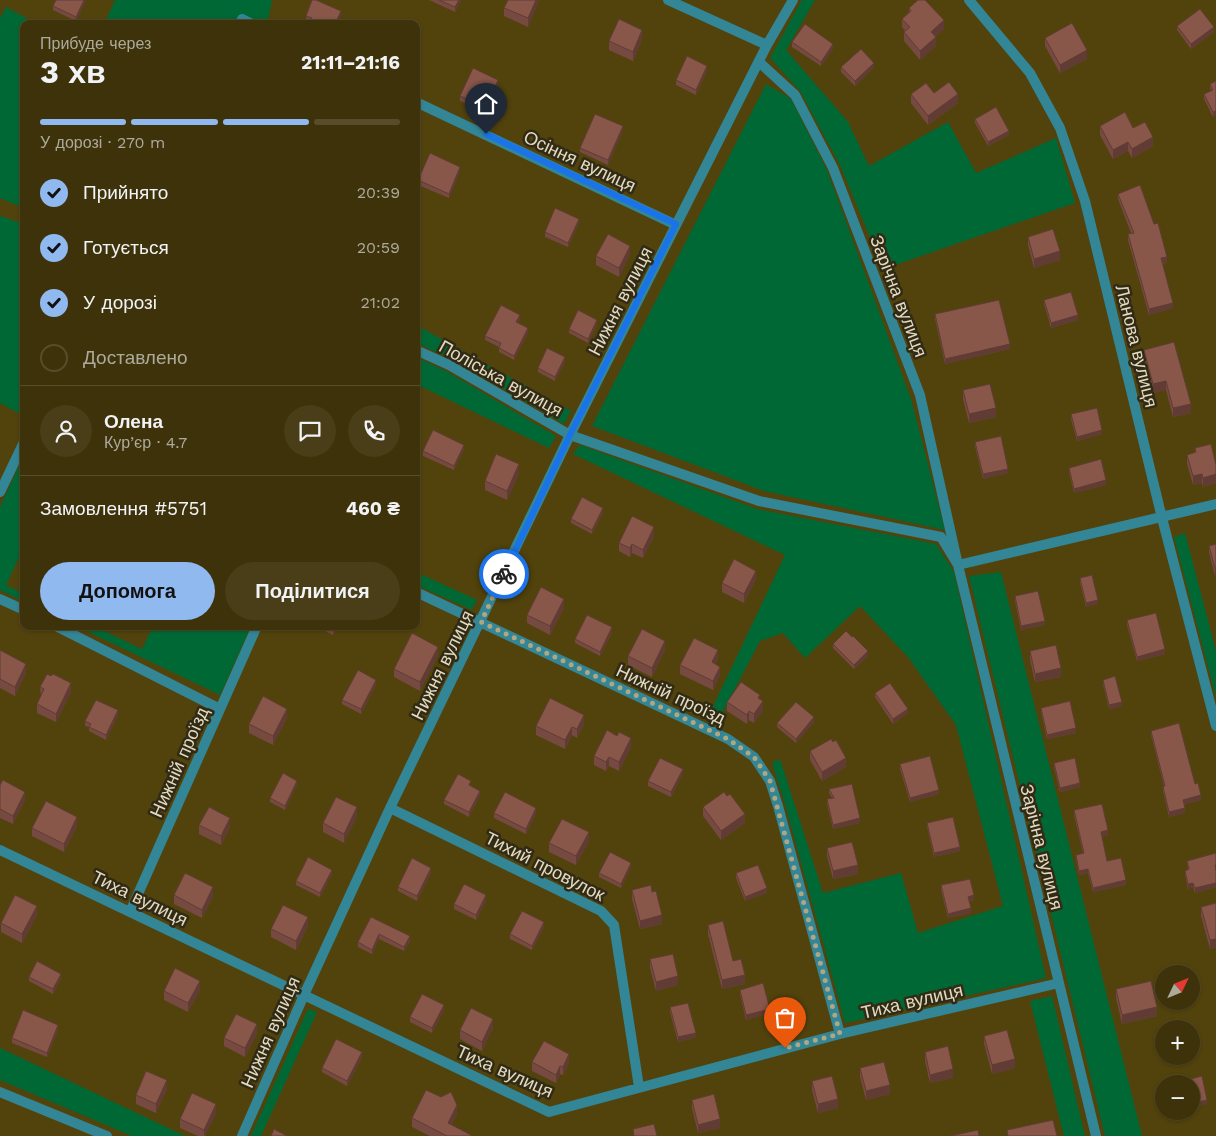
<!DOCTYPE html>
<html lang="uk">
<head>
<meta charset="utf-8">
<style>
  body { margin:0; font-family:"Work Sans",sans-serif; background:#493e18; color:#f1f3f6; height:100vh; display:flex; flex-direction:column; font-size:19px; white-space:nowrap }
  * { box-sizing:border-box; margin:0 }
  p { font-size:16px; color:#adaa9c }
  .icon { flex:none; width:28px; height:28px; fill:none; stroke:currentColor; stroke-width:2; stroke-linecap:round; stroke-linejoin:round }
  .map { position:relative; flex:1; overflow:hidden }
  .sheet { position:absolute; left:20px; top:20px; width:400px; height:610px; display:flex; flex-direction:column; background:#3e320a; border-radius:10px; box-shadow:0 1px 4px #0004,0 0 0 1px #574d2b }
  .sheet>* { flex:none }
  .needle { width:32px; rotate:47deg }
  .buttons { position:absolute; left:1155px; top:965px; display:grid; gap:10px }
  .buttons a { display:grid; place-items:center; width:45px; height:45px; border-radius:50%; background:#3e320a; box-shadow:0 1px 4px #0004,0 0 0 1px #574d2b; font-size:25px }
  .pin { position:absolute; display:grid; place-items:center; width:42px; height:42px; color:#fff; margin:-51px -21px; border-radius:50% 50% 50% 0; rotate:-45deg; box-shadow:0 0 5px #0007 }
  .pin .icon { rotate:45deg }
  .courier { position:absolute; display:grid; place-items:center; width:50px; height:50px; margin:-25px; border:4px solid #1a73e8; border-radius:50%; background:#fff; color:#222; box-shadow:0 1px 6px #0007 }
  .head em { font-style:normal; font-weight:700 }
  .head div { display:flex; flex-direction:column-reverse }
  .head { display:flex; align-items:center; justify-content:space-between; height:85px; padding:0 20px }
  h1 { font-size:32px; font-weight:700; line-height:38px }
  .bar { display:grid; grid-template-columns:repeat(4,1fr); gap:8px 5px; align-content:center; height:60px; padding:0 20px }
  .bar i { height:6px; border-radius:4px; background:#574d2b }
  .bar .selected { background:#90b9f0 }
  .bar p { grid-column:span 4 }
  .line { display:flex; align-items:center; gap:12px; padding:0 20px; border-top:1px solid #574d2b }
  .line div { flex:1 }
  .round { display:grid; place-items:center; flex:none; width:52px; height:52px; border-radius:26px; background:#493e18 }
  ol { padding:0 20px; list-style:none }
  li { display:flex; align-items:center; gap:15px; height:55px }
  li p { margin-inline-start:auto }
  li .icon { padding:5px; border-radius:50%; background:#90b9f0; color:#111; stroke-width:4 }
  li:last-child { color:#adaa9c }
  li i { width:28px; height:28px; border:2px solid #574d2b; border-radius:50% }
  .cta { display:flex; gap:10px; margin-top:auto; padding:10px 20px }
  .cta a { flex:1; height:58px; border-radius:30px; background:#90b9f0; color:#111; font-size:20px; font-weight:700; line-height:58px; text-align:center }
  .cta a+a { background:#493e18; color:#f1f3f6 }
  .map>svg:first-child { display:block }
</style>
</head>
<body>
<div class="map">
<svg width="1216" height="1136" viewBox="0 0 1216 1136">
  <rect width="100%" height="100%" fill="#52430d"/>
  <path fill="#006835" d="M115,0H272L267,24H104Z
    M802,0H815L786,50L848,122L869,166L948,122L976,173L1056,138L1075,203L883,269L840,165L800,91L770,58Z
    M6,7L37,24H24V208L0,198V18Z
    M766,84L791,99L827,170L911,399L945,530L764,491L592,426Z
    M0,216L24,224V416L0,403Z
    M416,325L571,411L564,424L452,359L416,343Z
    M416,357L446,371L556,436L549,448L416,384Z
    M580,445L757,509L936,544L954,572L1046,978L845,1023L785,804L772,763L780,759L823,893L901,873L918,933L1003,906L956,725L908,657L860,606L805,658L783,633L760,641L719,719L709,715L785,555L573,454Z
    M24,455V547L6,585L24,594V602L0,590V507Z
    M1185,533L1216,651V697L1174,537Z
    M416,572L477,600L472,610L416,585Z
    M1001,572L1142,1136H1105L969,576Z
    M76,626H93L142,649L153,626H251L220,695Z
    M1052,996L1085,1136H1064L1030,1001Z
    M308,1009L317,1012L261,1136H251Z
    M0,1048L185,1136H132L0,1080Z"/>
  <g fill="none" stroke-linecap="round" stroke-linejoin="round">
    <path stroke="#338696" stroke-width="10" d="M668,0L767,45
      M969,0L1030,73L1060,128L1085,201L1162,518L1216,726
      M240,24L242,19L252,24
      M759,62L795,95L833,168L920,395L958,565L1096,1136
      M416,102L676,225
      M416,350L449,365L570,435L759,501L941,537L958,565L1216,504
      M0,492L24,442
      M416,592L728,739L754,757L770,781L778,806L840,1034
      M0,599L24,610
      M56,626L220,709
      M390,808L601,911L614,925L639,1087
      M0,850L549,1112L840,1034L1059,983
      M130,912L257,626
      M0,1092L107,1136
      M242,1136L304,995L390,808L570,435L767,45L793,0"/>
  </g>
  <path fill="#764a40" d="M86,0L76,21L53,10V6Z
    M429,0H461L455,12Z
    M539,0L528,27L504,16V8Z
    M909,8L944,29L935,37L936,46L920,60L904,41V32L905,31L902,27V19L909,12Z
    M306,16H341L310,22L306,20Z
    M1177,26L1214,32L1191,49L1177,30Z
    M1045,38L1087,59L1060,73L1045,46Z
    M642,39L633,61L609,50V41Z
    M792,42L833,49L821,66L792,47Z
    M841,67H874L855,86L841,72Z
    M707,71L696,95L676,85V80Z
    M1216,81V115L1213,117L1204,99V94L1211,91L1210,88V84Z
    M498,84L486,112L460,101V96Z
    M911,94L958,103L928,125L911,103Z
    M975,119L1009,135L988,146L975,123Z
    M1100,126L1133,128L1153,146L1132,158L1128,151L1113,159L1100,135Z
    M623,130L608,165L580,152V148Z
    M460,171L449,198L418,185V180Z
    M1118,194L1167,262L1163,264L1173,308L1149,315L1128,240V234L1131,233L1118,199Z
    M579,223L568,247L545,237V232Z
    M1028,237L1060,260L1034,268L1028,245Z
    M630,254L619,277L596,265V256Z
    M1044,300L1078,320L1051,328L1044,304Z
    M935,314L1010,349L945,364L935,319Z
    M520,319L518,323L528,333L514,360L499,352V347L485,340V336Z
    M597,324L588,343L569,333V329Z
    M1144,350L1191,413L1173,417L1166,390L1153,393L1144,359Z
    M565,362L555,381L538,372V368Z
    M963,390L996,417L969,423L963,399Z
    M1071,414L1102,434L1077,441L1071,419Z
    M975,442L1008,473L983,479L975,446Z
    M1195,448L1216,465V483L1203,487L1202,483L1193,485L1187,464V455L1195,453Z
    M464,449L454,470L423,456V451Z
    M1069,468L1106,485L1074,493L1069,472Z
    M519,473L507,500L485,490V481Z
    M603,512L592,534L571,523V519Z
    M654,536L643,558L632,553L630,557L619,551V543Z
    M1216,544L1215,576L1209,553V546Z
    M1080,578L1098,604L1086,607L1080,583Z
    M756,579L744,603L722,592V583Z
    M1015,596L1045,625L1021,630L1015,601Z
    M564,608L550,635L527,623V615Z
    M1127,620L1165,654L1137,661L1127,625Z
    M316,626H338L333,635Z
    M612,632L600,656L575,643V639Z
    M833,644L868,656L854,669L833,648Z
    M0,650L26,673L15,696L0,688Z
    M665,650L652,677L628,665V656Z
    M1030,651L1061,677L1035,682L1030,660Z
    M438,655L420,691L394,677V669Z
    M718,659L715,664L720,675L713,690L680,674V665Z
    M1103,680L1122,706L1109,709L1103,684Z
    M376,684L361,714L342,704V700Z
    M40,687L71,692L56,722L37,713V704L41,696Z
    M875,693L908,713L893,724L875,697Z
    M760,699L763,710L754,723L749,720L747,724L727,711V702Z
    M1041,708L1076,733L1047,739L1041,712Z
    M118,715L106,740L89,731V727L85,726V721Z
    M287,718L273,745L249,733V724Z
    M814,722L796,743L777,727V723Z
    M584,724L577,738L572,735L565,749L536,735V726Z
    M1151,731L1195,784L1201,800L1184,804L1185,813L1169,817L1163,791V787L1164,786L1151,735Z
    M833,742L846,767L822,781L810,760V751Z
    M631,747L619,771L609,766L606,771L594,765V756Z
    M1054,763L1080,787L1060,792L1054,767Z
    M900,764L939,794L910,802L900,769Z
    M683,773L671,797L648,786V781Z
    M0,785L25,800L13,824L0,818Z
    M297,785L285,810L270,802V798Z
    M471,785V786L480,795L469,817L444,804V800Z
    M829,789L860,823L833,829L827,804V799L832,798L829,793Z
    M703,807L745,823L721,840L703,816Z
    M1074,810L1108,835L1102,836L1107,861L1126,885L1093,892L1088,873L1079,875L1076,859V855L1083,853L1074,815Z
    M494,813H536L526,834L494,818Z
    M357,816L344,843L323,832V823Z
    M927,823L960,851L934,857L927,827Z
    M199,825L230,827L221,845L199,834Z
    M77,826L64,852L32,836V828Z
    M589,841L576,865L549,852V843Z
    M827,848L858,874L833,879L827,856Z
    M1187,861L1216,871V887L1195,893L1193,887L1188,889L1185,875V871L1188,870Z
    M631,867L621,888L599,877V873Z
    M431,873L417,901L398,891V887Z
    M736,873L767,893L745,901L736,878Z
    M332,874L320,897L296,885V881Z
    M941,885L974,900L969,901L971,913L948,918L941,890Z
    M632,890L662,924L640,929L632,899Z
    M174,895L213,896L202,918L174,904Z
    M486,900L476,920L454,909V904Z
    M1216,903V947L1210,949L1201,916V907Z
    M37,915L22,943L1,932V923Z
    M371,917L410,941L404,951L379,939L372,954L358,947V942Z
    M708,925L733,961L745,984L722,989L708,934Z
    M308,926L296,950L271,937V929Z
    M544,927L532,950L510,939V934Z
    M650,959L678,985L656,991L650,968Z
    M29,977L61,978L53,994L29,981Z
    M1116,989L1157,1016L1122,1024L1116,998Z
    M200,990L188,1012L164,1000V991Z
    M740,990L770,1013L746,1020L740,994Z
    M670,1007L696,1037L678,1042L670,1012Z
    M444,1010L432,1033L410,1022V1017Z
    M493,1028L482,1051L460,1039V1030Z
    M58,1030L47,1057L12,1043V1038Z
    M257,1033L245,1057L224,1046V1038Z
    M984,1036L1015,1068L992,1074L984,1044Z
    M925,1052L953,1078L930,1083L925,1061Z
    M362,1057L347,1086L322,1072V1068Z
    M532,1062L569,1063L563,1075L560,1074L556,1083L532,1071Z
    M860,1068L890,1094L866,1100L860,1077Z
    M812,1081L838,1108L818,1113L812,1090Z
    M167,1089L156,1113L136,1104V1095Z
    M692,1100L720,1128L698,1133L692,1108Z
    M216,1113L205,1136H198L180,1128V1119Z
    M457,1114L451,1125L471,1136H430L412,1127V1118Z"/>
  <path fill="#603c34" d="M84,0H86L76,21V17Z
    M459,0H461L455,12V7Z
    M536,0H539L528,27V18Z
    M341,11V16L337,24H335Z
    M944,20V29L931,41V32Z
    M1214,27V32L1191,49V44Z
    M642,30V39L633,61V52Z
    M936,37V46L920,60V51Z
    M833,44V49L821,66V62Z
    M1087,50V59L1060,73V65Z
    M874,63V67L855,86V81Z
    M707,66V71L696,95V90Z
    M498,80V84L486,112V107Z
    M958,94V103L928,125V116Z
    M1216,111V115L1213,117V112Z
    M623,126V130L608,165V160Z
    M1009,131V135L988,146V142Z
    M1153,137V146L1132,158V149Z
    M1128,142V151L1113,159V150Z
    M460,167V171L449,198V194Z
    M579,219V223L568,247V243Z
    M630,246V254L619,277V268Z
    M1060,251V260L1034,268V259Z
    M1167,257V262L1161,264V258Z
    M1173,303V308L1149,315V309Z
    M520,315V319L516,327V322Z
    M1078,315V320L1051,328V323Z
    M597,320V324L588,343V339Z
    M528,328V333L514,360V356Z
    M1010,344V349L945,364V359Z
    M565,357V362L555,381V377Z
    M1166,381V390L1153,393V384Z
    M1191,404V413L1173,417V408Z
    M996,408V417L969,423V414Z
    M1102,430V434L1077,441V437Z
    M464,445V449L454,470V466Z
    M519,464V473L507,500V491Z
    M1008,469V473L983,479V474Z
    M1202,474V483L1193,485V476Z
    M1216,474V483L1203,487V478Z
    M1106,480V485L1074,493V489Z
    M603,508V512L592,534V530Z
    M654,527V536L643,558V550Z
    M632,544V553L630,557V548Z
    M1215,568H1216V575L1215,576Z
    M756,571V579L744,603V594Z
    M564,599V608L550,635V626Z
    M1098,600V604L1086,607V603Z
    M1045,621V625L1021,630V626Z
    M335,626H338L333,635V631Z
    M612,627V632L600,656V652Z
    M665,641V650L652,677V668Z
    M438,647V655L420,691V682Z
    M1165,649V654L1137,661V657Z
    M718,650V659L712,671V662Z
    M868,651V656L854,669V665Z
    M26,664V673L15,696V687Z
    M720,667V675L713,690V681Z
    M1061,668V677L1035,682V674Z
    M376,680V684L361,714V709Z
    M71,683V692L56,722V714Z
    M763,701V710L754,723V714Z
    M1122,702V706L1109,709V705Z
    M287,709V718L273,745V736Z
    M908,709V713L893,724V719Z
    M118,710V715L106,740V735Z
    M749,711V720L747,724V715Z
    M584,715V724L577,738V729Z
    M814,717V722L796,743V739Z
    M572,727V735L565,749V740Z
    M1076,728V733L1047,739V735Z
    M631,738V747L619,771V762Z
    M609,757V766L606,771V762Z
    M846,758V767L822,781V772Z
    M683,769V773L671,797V792Z
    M297,781V785L285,810V806Z
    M1080,783V787L1060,792V788Z
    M939,790V794L910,802V798Z
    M480,791V795L469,817V812Z
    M25,792V800L13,824V816Z
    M1201,795V800L1183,804V800Z
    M357,807V816L344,843V834Z
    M536,808V813L526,834V829Z
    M1185,808V813L1169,817V812Z
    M745,814V823L721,840V831Z
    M77,817V826L64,852V844Z
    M230,818V827L221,845V836Z
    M860,818V823L833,829V825Z
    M1108,830V835L1101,837V832Z
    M589,832V841L576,865V856Z
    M960,847V851L934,857V853Z
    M631,863V867L621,888V884Z
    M858,865V874L833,879V871Z
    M431,868V873L417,901V896Z
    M1088,869V873L1079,875V871Z
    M332,870V874L320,897V893Z
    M1126,880V885L1093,892V888Z
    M1193,883V887L1188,889V884Z
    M1216,883V887L1195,893V888Z
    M213,887V896L202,918V910Z
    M767,888V893L745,901V897Z
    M486,895V900L476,920V915Z
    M974,895V900L968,901V897Z
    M37,906V915L22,943V934Z
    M971,908V913L948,918V914Z
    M662,915V924L640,929V921Z
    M308,917V926L296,950V941Z
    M544,922V927L532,950V946Z
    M379,934V939L372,954V950Z
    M410,936V941L404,951V947Z
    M1216,939V947L1210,949V940Z
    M61,974V978L53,994V989Z
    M745,975V984L722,989V980Z
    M678,976V985L656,991V982Z
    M200,981V990L188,1012V1003Z
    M444,1005V1010L432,1033V1028Z
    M1157,1007V1016L1122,1024V1015Z
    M770,1009V1013L746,1020V1015Z
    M493,1019V1028L482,1051V1042Z
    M257,1024V1033L245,1057V1048Z
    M58,1025V1030L47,1057V1053Z
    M696,1033V1037L678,1042V1037Z
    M362,1052V1057L347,1086V1081Z
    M569,1054V1063L563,1075V1067Z
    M1015,1059V1068L992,1074V1065Z
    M560,1066V1074L556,1083V1075Z
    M953,1069V1078L930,1083V1075Z
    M167,1080V1089L156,1113V1104Z
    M890,1085V1094L866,1100V1091Z
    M838,1099V1108L818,1113V1104Z
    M1207,1100V1104L1191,1108V1104Z
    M216,1104V1113L205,1136H204V1130Z
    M457,1105V1114L448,1132V1123Z
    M720,1119V1128L698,1133V1125Z"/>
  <path fill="#89564a" stroke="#603c34" d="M56,0H84L76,17L53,6Z
    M312,0H316L341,11L335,24H309L312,18L306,16Z
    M439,0H459L455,7Z
    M508,0H536L528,18L504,8Z
    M918,0H925L944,20L931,32L936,37L920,51L904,32L910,27L902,19L911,11L909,8Z
    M1200,9L1214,27L1191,44L1177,26Z
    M619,19L642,30L633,52L609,41Z
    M1072,23L1087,50L1060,65L1045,38Z
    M805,24L833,44L821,62L792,42Z
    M861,49L874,63L855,81L841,67Z
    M687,56L707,66L696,90L676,80Z
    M473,68L498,80L486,107L460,96Z
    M1216,81V111L1213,112L1204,94L1213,90L1210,84Z
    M949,82L958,94L928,116L911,94L926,83L934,93Z
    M996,107L1009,131L988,142L975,119Z
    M1125,112L1133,128L1145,122L1153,137L1132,149L1128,142L1113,150L1100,126Z
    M595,114L623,126L608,160L580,148Z
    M430,153L460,167L449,194L418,180Z
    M1140,185L1154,224L1158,223L1167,257L1161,258L1173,303L1149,309L1128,234L1134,233L1118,194Z
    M555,208L579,219L568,243L545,232Z
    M1053,229L1060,251L1034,259L1028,237Z
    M608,234L630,246L619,268L596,256Z
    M1071,292L1078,315L1051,323L1044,300Z
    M999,300L1010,344L945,359L935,314Z
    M501,305L520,315L516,322L528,328L514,356L499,348L501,343L485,336Z
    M578,310L597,320L588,339L569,329Z
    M1174,342L1191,404L1173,408L1166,381L1153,384L1144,350Z
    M547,348L565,357L555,377L538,368Z
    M990,384L996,408L969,414L963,390Z
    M1097,408L1102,430L1077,437L1071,414Z
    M433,430L464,445L454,466L423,451Z
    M1001,436L1008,469L983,474L975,442Z
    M1211,444L1216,465V474L1203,478L1202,474L1193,476L1187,455L1196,452L1195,448Z
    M496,454L519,464L507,491L485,481Z
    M1101,459L1106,480L1074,489L1069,468Z
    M582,497L603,508L592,530L571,519Z
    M632,516L654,527L643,550L632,544L630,548L619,543Z
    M1216,544V568H1215L1209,546Z
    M734,559L756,571L744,594L722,583Z
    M1092,575L1098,600L1086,603L1080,578Z
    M541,587L564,599L550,626L527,615Z
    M1038,591L1045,621L1021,626L1015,596Z
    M1156,613L1165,649L1137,657L1127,620Z
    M587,615L612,627L600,652L575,639Z
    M324,626H335L333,631Z
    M642,629L665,641L652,668L628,656Z
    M846,631L852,637L853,636L868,651L854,665L833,644Z
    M412,633L438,647L420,682L394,669Z
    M694,638L718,650L712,662L720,667L713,681L680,665Z
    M1056,645L1061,668L1035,674L1030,651Z
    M0,650L26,664L15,687L0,679Z
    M358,670L376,680L361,709L342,700Z
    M47,674L51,676L53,674L71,683L56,714L37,704L44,689L40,687Z
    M1115,676L1122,702L1109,705L1103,680Z
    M741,682L760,695L758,698L763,701L754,714L749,711L747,715L727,702Z
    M890,683L908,709L893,719L875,693Z
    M263,696L287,709L273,736L249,724Z
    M550,698L584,715L577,729L572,727L565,740L536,726Z
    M96,700L118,710L106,735L89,727L91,724L85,721Z
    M1070,701L1076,728L1047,735L1041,708Z
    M796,702L814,717L796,739L777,723Z
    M1179,723L1195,784L1198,783L1201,795L1183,800L1185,808L1169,812L1163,787L1165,786L1151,731Z
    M607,730L617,736L619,732L631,738L619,762L609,757L606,762L594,756Z
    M831,739L833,742L836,740L846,758L822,772L810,751Z
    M930,756L939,790L910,798L900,764Z
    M660,758L683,769L671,792L648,781Z
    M1075,758L1080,783L1060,788L1054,763Z
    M283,773L297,781L285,806L270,798Z
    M458,774L471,781L469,785L480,791L469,812L444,800Z
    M3,780L25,792L13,816L0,809V785Z
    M852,784L860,818L833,825L827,799L834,798L829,789Z
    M505,792L536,808L526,829L494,813Z
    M724,792L727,796L730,794L745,814L721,831L703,807Z
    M336,797L357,807L344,834L323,823Z
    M46,801L77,817L64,844L32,828Z
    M1102,804L1108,830L1101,832L1107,861L1121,858L1126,880L1093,888L1088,869L1079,871L1076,855L1084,853L1074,810Z
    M209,807L230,818L221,836L199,825Z
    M953,817L960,847L934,853L927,823Z
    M562,819L589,832L576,856L549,843Z
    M852,842L858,865L833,871L827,848Z
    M610,852L631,863L621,884L599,873Z
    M1216,853V865H1215L1216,871V883L1195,888L1193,883L1188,884L1185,871L1189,869L1187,861Z
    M308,857L332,870L320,893L296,881Z
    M412,858L431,868L417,896L398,887Z
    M758,865L767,888L745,897L736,873Z
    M185,873L213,887L202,910L174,895Z
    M970,879L974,895L968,897L971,908L948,914L941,885Z
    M464,884L486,895L476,915L454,904Z
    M651,885L652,892L656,891L662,915L640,921L632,890Z
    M15,895L37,906L22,934L1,923Z
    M1216,903V939L1210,940L1201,907Z
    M283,905L308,917L296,941L271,929Z
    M522,911L544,922L532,946L510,934Z
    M371,917L410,936L404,947L379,934L372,950L358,942Z
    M723,921L733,961L741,959L745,975L722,980L708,925Z
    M673,954L678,976L656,982L650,959Z
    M37,961L61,974L53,989L29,977Z
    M175,968L200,981L188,1003L164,991Z
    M1151,981L1157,1007L1122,1015L1116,989Z
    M763,983L770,1009L746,1015L740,990Z
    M422,994L444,1005L432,1028L410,1017Z
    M688,1003L696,1033L678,1037L670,1007Z
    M471,1008L493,1019L482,1042L460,1030Z
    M23,1010L58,1025L47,1053L12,1038Z
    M236,1014L257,1024L245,1048L224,1038Z
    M1007,1030L1015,1059L992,1065L984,1036Z
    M336,1039L362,1052L347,1081L322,1068Z
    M544,1041L569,1054L563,1067L560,1066L556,1075L532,1062Z
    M948,1046L953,1069L930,1075L925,1052Z
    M884,1062L890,1085L866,1091L860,1068Z
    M146,1071L167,1080L156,1104L136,1095Z
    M832,1076L838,1099L818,1104L812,1081Z
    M1202,1076L1207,1100L1191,1104V1084H1179V1082Z
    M426,1090L441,1097L451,1092L457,1105L448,1123L471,1135V1136H447L412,1118Z
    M192,1093L216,1104L204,1130L180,1119Z
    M714,1094L720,1119L698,1125L692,1100Z
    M1053,1120L1057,1136H1008L1007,1130Z
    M654,1124L657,1136H634L633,1129Z
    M274,1129L287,1136H271Z
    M978,1130L979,1136H950Z"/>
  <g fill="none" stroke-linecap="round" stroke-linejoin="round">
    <path stroke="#b0a682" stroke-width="5" stroke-dasharray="0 9" d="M504,574L481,622L728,739L754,757L770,781L840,1034L785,1048"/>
    <path stroke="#1a73e8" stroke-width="6" d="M486,134L676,224L570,435L504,574"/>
  </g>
  <g text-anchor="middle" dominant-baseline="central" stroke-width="5" stroke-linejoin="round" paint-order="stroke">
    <g font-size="18" fill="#e3dbc1" stroke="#312a15">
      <text transform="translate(580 161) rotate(25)">Осіння вулиця</text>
      <text transform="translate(899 296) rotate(69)">Зарічна вулиця</text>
      <text transform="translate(620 301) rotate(-63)">Нижня вулиця</text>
      <text transform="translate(1137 346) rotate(76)">Ланова вулиця</text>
      <text transform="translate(501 378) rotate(29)">Поліська вулиця</text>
      <text transform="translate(442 665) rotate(-64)">Нижня вулиця</text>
      <text transform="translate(671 694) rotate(25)">Нижній проїзд</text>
      <text transform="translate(179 762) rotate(-66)">Нижній проїзд</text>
      <text transform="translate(1042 847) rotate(76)">Зарічна вулиця</text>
      <text transform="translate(545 866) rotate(27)">Тихий провулок</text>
      <text transform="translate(140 898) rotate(26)">Тиха вулиця</text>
      <text transform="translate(912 1001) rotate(-13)">Тиха вулиця</text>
      <text transform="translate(270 1032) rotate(-66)">Нижня вулиця</text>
      <text transform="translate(505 1071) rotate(24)">Тиха вулиця</text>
    </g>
  </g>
</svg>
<div class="buttons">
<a><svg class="needle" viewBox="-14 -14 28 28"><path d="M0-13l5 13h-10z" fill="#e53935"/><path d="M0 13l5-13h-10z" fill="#adaa9c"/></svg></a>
<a>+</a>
<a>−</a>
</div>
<div class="pin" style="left:785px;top:1048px;background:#ea580c"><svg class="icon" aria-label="bag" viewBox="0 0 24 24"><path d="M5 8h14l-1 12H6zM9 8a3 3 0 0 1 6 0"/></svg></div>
<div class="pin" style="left:486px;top:134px;background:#1f2937"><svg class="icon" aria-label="home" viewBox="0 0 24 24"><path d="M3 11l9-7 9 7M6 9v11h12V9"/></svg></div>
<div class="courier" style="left:504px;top:574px"><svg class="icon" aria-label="bike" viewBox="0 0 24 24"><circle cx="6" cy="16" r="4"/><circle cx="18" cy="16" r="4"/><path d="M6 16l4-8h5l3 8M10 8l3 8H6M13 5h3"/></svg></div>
<section class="sheet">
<div class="head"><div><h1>3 хв</h1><p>Прибуде через</p></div><em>21:11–21:16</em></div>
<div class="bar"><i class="selected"></i><i class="selected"></i><i class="selected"></i><i></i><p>У дорозі · 270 m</p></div>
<ol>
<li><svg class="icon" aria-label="check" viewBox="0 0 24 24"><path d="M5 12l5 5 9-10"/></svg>Прийнято<p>20:39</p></li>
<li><svg class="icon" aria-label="check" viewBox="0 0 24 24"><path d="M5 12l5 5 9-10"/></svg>Готується<p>20:59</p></li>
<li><svg class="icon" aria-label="check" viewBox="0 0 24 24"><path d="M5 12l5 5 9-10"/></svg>У дорозі<p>21:02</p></li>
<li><i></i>Доставлено</li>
</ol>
<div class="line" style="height:90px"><a class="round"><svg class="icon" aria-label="person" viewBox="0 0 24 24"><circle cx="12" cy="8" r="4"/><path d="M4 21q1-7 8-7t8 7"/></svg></a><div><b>Олена</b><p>Кур’єр · 4.7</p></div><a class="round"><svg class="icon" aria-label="chat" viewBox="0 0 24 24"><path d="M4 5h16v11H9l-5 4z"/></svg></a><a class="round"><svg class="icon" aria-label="phone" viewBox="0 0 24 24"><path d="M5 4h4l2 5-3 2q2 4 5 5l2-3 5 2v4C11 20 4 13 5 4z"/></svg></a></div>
<div class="line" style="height:65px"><div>Замовлення #5751</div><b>460 ₴</b></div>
<div class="cta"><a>Допомога</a><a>Поділитися</a></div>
</section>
</div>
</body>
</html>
